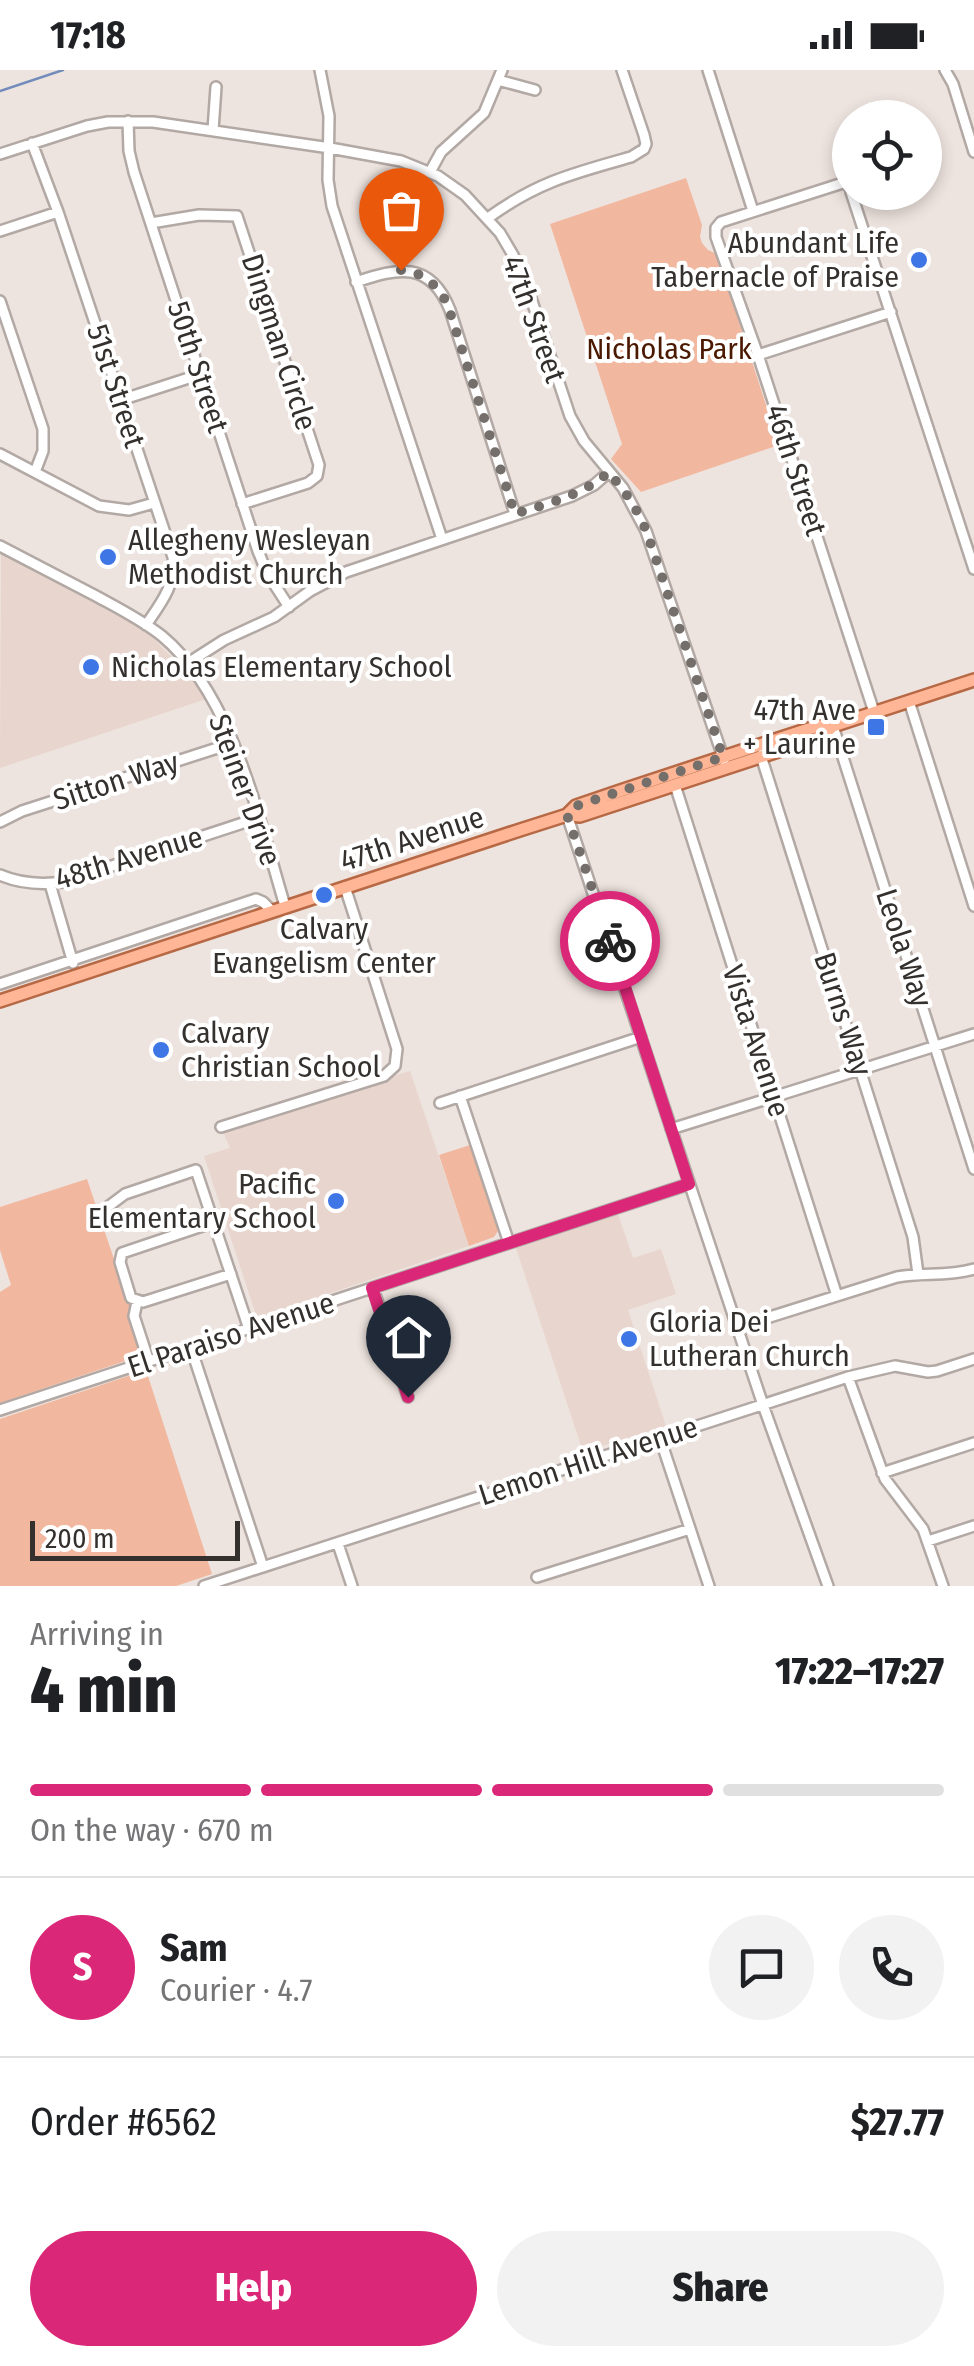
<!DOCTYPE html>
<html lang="en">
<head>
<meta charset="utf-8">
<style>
  body { margin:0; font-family:"Fira Sans Condensed",sans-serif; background:#f2f2f2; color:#202124; height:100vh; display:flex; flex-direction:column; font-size:38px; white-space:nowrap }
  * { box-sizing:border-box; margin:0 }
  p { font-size:32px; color:#757577 }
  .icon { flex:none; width:55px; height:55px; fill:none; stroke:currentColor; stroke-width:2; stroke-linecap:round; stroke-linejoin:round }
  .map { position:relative; height:1516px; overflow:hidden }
  .side { display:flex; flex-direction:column; background:#fff; flex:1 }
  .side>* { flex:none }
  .tools { position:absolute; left:832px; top:30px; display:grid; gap:20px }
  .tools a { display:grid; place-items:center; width:110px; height:110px; border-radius:50%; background:#fff; box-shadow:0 5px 15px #0003; font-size:50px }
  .scale { position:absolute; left:30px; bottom:25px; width:210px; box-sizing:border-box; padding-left:10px; border:5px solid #34302e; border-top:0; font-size:28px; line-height:35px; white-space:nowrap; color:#34302e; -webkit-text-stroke:8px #fff; paint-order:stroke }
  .pin { position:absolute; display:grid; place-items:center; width:85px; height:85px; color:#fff; margin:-102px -42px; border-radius:50% 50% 50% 0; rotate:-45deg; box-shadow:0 0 10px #0007 }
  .pin .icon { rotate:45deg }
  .courier { position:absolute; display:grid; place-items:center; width:100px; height:100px; margin:-50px; border:8px solid #db2777; border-radius:50%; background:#fff; color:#222; box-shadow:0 2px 12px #0007 }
  .summary em { font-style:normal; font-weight:800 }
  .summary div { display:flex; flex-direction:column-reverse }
  .summary { display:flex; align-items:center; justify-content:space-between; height:170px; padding:0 30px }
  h1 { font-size:65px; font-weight:800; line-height:75px }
  .bar { display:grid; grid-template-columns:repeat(4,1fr); gap:15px 10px; align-content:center; height:120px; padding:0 30px }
  .bar i { height:12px; border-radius:8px; background:#e0e0e0 }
  .bar .selected { background:#db2777 }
  .bar p { grid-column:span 4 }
  .line { display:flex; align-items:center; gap:25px; padding:0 30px; border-top:2px solid #e0e0e0 }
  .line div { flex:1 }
  .round { display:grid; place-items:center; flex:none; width:105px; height:105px; border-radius:52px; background:#f2f2f2 }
  .cta { display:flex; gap:20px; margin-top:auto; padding:20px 30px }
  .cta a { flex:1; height:115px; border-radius:60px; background:#db2777; color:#fff; font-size:40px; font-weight:800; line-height:115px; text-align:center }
  .cta a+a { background:#f2f2f2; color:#202124 }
  .status { display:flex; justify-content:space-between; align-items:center; height:70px; padding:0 50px; background:#fff; direction:ltr }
  .status svg { height:28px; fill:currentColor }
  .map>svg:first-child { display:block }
</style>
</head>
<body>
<div class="status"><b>17:18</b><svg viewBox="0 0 49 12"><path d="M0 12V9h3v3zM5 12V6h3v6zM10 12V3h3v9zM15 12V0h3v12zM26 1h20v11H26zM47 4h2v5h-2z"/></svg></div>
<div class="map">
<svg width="974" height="1516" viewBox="0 0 974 1516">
  <rect width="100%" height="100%" fill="#eee4df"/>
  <path fill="#e8d5cd" d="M1,483L135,555L152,567L192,608L206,629L0,698Z
    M410,1001L469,1176L257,1248L204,1086L230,1078L221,1057Z
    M618,1144L633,1188L661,1179L676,1224L628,1240L666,1356L583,1382L516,1178Z"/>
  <path fill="#f1b79f" d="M686,108L702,155L700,167L702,173L708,180L717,184L779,375L641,422L611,389L622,374L550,154Z
    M470,1075L498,1161L494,1167L469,1176L439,1085Z
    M87,1109L146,1284L0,1333V1222L11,1215L0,1180V1137Z
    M146,1300L212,1504L176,1516H0V1349Z"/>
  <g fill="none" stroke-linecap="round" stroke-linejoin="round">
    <path stroke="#728bba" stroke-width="2.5" d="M0,21L63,0"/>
    <g stroke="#b2a8a4" stroke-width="14">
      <path id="minor" d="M320,0L329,46L328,110L332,136L442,469
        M708,0L753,141
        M945,0L953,14L974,82
        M498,10L535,20
        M128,51L129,81L134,102L258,481L267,503L289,537
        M213,60L216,17
        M32,73L58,142L173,487C176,515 161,533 146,555
        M0,84L87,56L108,52H153L330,78L401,91L438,106L465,125L500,163L513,185L529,222L570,346L584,371L623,418L646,461L724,690
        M842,100L849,117
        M430,102L441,82L484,43L502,0
        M846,112L721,152L716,158V167L758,285L874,642
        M851,122L974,499
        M488,148C537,112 574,103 631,87L644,79L646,74L644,65L622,0
        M151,153L199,145L237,146L319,395L317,406L308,413L242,434
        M0,161L58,142
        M356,212C398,198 430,190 450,240L515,444
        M0,231L43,359V381L35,402
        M758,285L891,242
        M121,330L201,304
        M0,384L99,436L129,440L154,433
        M0,476C32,493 64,509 96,526C118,538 142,550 162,566C233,625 259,750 285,836
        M188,593L224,570L274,547L310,521L346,502L572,426L594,415L609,402
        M909,631L974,836
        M833,656L974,1099
        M806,665L766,679L761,686L913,1167L918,1204
        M675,715L837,1226
        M567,745L763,1335L828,1516
        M0,752L22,741L233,673
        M0,805C21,814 41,815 63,812L258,748
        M50,814L73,893
        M0,914L256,829L263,832L272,841
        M460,1026L509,1173
        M440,1033L641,967
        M221,1057L384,1006L395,996L397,979L345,817
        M671,1059L974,964
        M109,1136L125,1124L196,1100L249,1259
        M214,1152L122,1183L120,1192L131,1228L143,1232L231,1204
        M373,1218L408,1327
        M137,1232L134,1246L149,1292
        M738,1257L897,1207C925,1202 945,1207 974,1199
        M191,1278L263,1497
        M848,1307L885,1409L923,1459L943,1516
        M0,1340L689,1114
        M660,1368L709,1516
        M882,1403L974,1373
        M928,1471L974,1456
        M338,1474L352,1516
        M537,1507L690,1459
        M204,1516L848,1307L895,1296L928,1302L937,1301L974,1289"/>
    </g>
    <g stroke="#b76844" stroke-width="16">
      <path id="major" d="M567,745L576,736L620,721L790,665L818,656H833L974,610
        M0,931L520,760L567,745L580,746L821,667L833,656"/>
    </g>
    <use href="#minor" stroke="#fff" stroke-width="9"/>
    <use href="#major" stroke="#feb696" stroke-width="11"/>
  </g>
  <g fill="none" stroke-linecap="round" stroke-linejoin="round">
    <path stroke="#756f6c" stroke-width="10" stroke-dasharray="0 18" d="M401,200C423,202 436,214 447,233L515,444C549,433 581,426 609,402L632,432L646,460L723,687L576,736L567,745L610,871"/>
    <path stroke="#db2777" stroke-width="12" d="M408,1327L372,1218L689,1114L610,871"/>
  </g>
  <g fill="#3e76e6" stroke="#fff" stroke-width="4">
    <circle cx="919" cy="190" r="10"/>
    <circle cx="108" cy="487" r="10"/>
    <circle cx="91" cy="597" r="10"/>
    <rect x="866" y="647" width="20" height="20" rx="5"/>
    <circle cx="324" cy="825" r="10"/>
    <circle cx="161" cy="980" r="10"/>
    <circle cx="336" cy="1131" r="10"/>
    <circle cx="629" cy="1269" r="10"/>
  </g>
  <g text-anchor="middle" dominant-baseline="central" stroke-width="8" stroke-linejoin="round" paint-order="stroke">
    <g font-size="30" fill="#34302e" stroke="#fff" text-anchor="start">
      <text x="899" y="173" text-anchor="end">Abundant Life<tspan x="899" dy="34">Tabernacle of Praise</tspan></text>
      <text x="128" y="470">Allegheny Wesleyan<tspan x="128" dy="34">Methodist Church</tspan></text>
      <text x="111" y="597">Nicholas Elementary School</text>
      <text x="856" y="640" text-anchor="end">47th Ave<tspan x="856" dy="34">+ Laurine</tspan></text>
      <text x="324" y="859" text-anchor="middle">Calvary<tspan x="324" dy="34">Evangelism Center</tspan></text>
      <text x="181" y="963">Calvary<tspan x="181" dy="34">Christian School</tspan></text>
      <text x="316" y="1114" text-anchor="end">Pacific<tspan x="316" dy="34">Elementary School</tspan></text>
      <text x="649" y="1252">Gloria Dei<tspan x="649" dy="34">Lutheran Church</tspan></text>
    </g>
    <g font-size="30" fill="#34302e" stroke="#fff">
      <text transform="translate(534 249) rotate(70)">47th Street</text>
      <text transform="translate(279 272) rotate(72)">Dingman Circle</text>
      <text transform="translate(198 297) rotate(72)">50th Street</text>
      <text transform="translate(116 316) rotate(72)">51st Street</text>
      <text transform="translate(796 400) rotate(72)">46th Street</text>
      <text transform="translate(116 711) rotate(-18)">Sitton Way</text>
      <text transform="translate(245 720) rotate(70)">Steiner Drive</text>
      <text transform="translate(412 769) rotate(-18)">47th Avenue</text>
      <text transform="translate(129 788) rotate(-17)">48th Avenue</text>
      <text transform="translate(904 878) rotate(72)">Leola Way</text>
      <text transform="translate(843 944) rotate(72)">Burns Way</text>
      <text transform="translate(756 971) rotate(72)">Vista Avenue</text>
      <text transform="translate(231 1265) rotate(-18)">El Paraiso Avenue</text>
      <text transform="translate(588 1391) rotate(-18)">Lemon Hill Avenue</text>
    </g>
    <g font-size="30" fill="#4b1800" stroke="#fff">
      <text x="669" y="279">Nicholas Park</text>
    </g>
  </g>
</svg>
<div class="tools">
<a><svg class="icon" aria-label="locate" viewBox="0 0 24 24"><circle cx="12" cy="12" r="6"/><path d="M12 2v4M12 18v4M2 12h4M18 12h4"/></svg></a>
</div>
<div class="scale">200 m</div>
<div class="pin" style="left:401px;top:200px;background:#ea580c"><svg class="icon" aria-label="bag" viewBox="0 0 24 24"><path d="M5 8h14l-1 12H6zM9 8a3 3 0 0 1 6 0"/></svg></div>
<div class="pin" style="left:408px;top:1327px;background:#1f2937"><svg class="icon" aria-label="home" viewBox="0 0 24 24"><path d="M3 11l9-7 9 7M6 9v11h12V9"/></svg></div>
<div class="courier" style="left:610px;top:871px"><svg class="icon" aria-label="bike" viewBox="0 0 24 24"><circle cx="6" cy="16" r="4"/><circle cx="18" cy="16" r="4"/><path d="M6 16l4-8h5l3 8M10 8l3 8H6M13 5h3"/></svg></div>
</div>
<section class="side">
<div class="summary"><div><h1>4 min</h1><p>Arriving in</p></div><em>17:22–17:27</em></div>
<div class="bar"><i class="selected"></i><i class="selected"></i><i class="selected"></i><i></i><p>On the way · 670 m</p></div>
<div class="line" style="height:180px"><b class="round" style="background:#db2777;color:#fff">S</b><div><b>Sam</b><p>Courier · 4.7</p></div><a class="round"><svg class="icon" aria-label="chat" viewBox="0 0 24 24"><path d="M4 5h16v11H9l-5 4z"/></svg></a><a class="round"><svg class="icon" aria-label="phone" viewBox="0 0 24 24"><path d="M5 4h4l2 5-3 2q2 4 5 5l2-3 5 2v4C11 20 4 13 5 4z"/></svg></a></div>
<div class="line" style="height:130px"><div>Order #6562</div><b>$27.77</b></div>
<div class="cta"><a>Help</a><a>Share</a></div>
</section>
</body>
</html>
